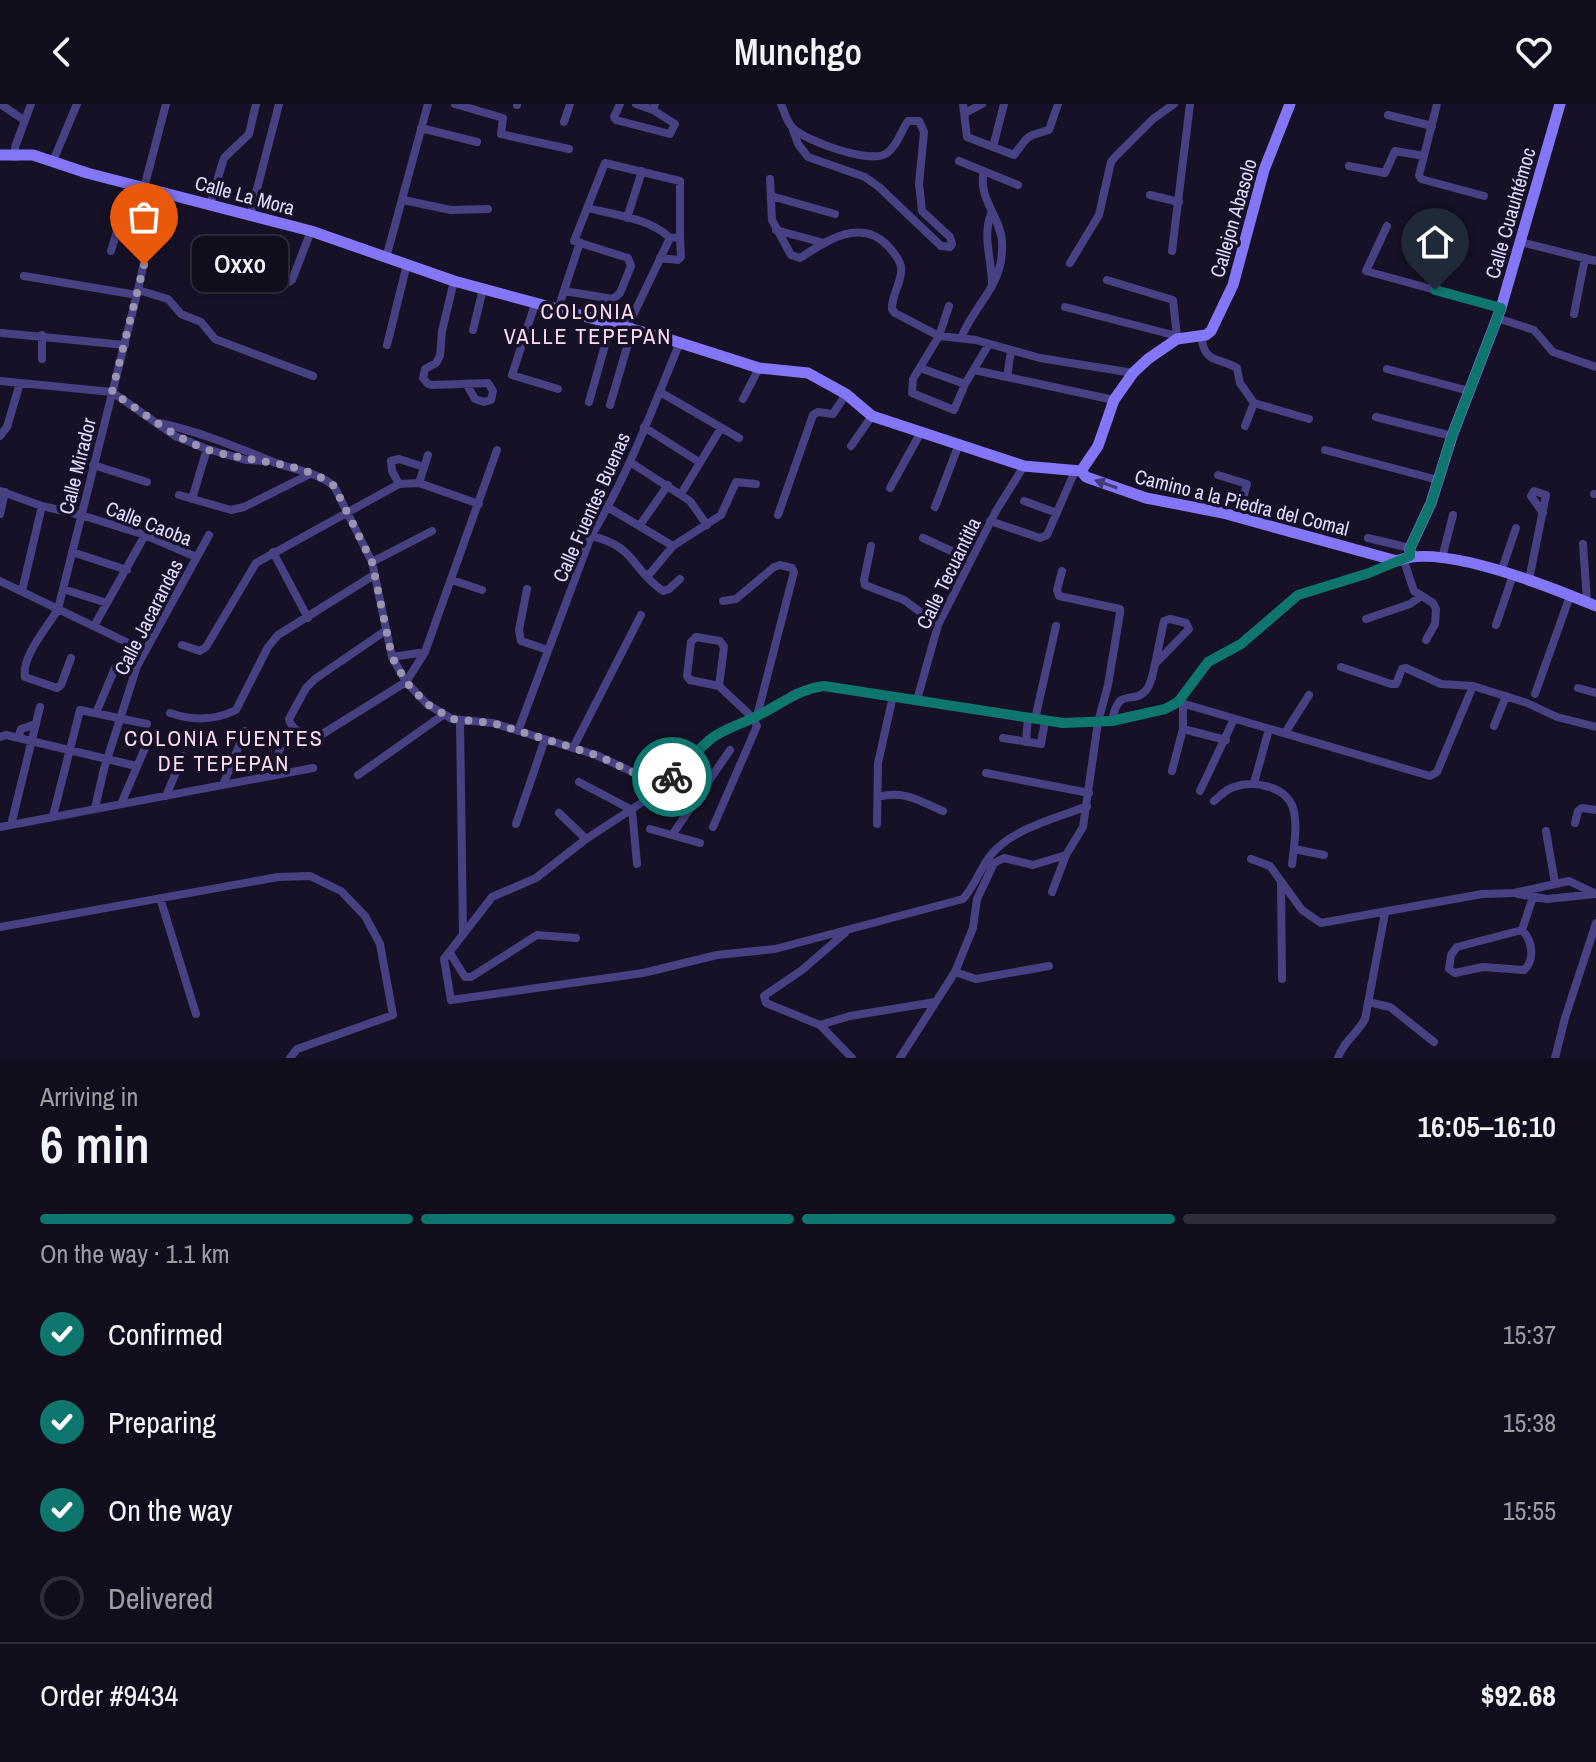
<!DOCTYPE html>
<html lang="en">
<head>
<meta charset="utf-8">
<style>
  body { margin:0; font-family:"Archivo Narrow",sans-serif; background:#1a1626; color:#f1f3f6; height:100vh; display:flex; flex-direction:column; font-size:30px; white-space:nowrap }
  * { box-sizing:border-box; margin:0 }
  p { font-size:26px; color:#9c9ca4 }
  .icon { flex:none; width:44px; height:44px; fill:none; stroke:currentColor; stroke-width:2; stroke-linecap:round; stroke-linejoin:round }
  .map { position:relative; height:954px; overflow:hidden }
  .drawer { display:flex; flex-direction:column; background:#110d1d; flex:1 }
  .drawer>* { flex:none }
  .pin { position:absolute; display:grid; place-items:center; width:68px; height:68px; color:#fff; margin:-82px -34px; border-radius:50% 50% 50% 0; rotate:-45deg; box-shadow:0 0 8px #0007 }
  .pin .icon { rotate:45deg }
  .courier { position:absolute; display:grid; place-items:center; width:80px; height:80px; margin:-40px; border:6px solid #0f766e; border-radius:50%; background:#fff; color:#222; box-shadow:0 2px 10px #0007 }
  .bubble { position:absolute; height:56px; border-radius:12px; background:#110d1d; box-shadow:0 2px 6px #0004,0 0 0 2px #302d3b; font-size:26px; font-weight:600; line-height:56px; text-align:center }
  .head em { font-style:normal; font-weight:600 }
  .head div { display:flex; flex-direction:column-reverse }
  .head { display:flex; align-items:center; justify-content:space-between; height:136px; padding:0 40px }
  h1 { font-size:52px; font-weight:600; line-height:60px }
  .bar { display:grid; grid-template-columns:repeat(4,1fr); gap:12px 8px; align-content:center; height:96px; padding:0 40px }
  .bar i { height:10px; border-radius:6px; background:#302d3b }
  .bar .active { background:#0f766e }
  .bar p { grid-column:span 4 }
  .line { display:flex; align-items:center; gap:20px; padding:0 40px; border-top:2px solid #302d3b }
  .line div { flex:1 }
  ol { padding:0 40px; list-style:none }
  li { display:flex; align-items:center; gap:24px; height:88px }
  li p { margin-inline-start:auto }
  li .icon { padding:8px; border-radius:50%; background:#0f766e; color:#fff; stroke-width:4 }
  li:last-child { color:#9c9ca4 }
  li i { width:44px; height:44px; border:4px solid #302d3b; border-radius:50% }
  header { display:flex; justify-content:space-between; align-items:center; height:104px; padding:0 40px; background:#110d1d; font-size:36px; font-weight:600 }
  .map>svg:first-child { display:block }
</style>
</head>
<body>
<header><svg class="icon" aria-label="back" viewBox="0 0 24 24"><path d="M15 5l-7 7 7 7"/></svg>Munchgo<svg class="icon" aria-label="heart" viewBox="0 0 24 24"><path d="M12 20l-8-8c-3-5 5-10 8-4 3-6 11-1 8 4z"/></svg></header>
<div class="map">
<svg width="1596" height="954" viewBox="0 0 1596 954">
  <rect width="100%" height="100%" fill="#171127"/>
  <g fill="none" stroke-linecap="round" stroke-linejoin="round">
    <path stroke="#474083" stroke-width="8" d="M0,0L24,16
      M455,0L503,14L501,30L569,45
      M620,0L614,13L616,16L670,30L675,20L653,6
      M636,0L653,6L655,0
      M781,0C784,7 787,18 792,23C804,37 872,61 887,49C897,42 901,27 908,17H919L924,28L919,80L922,107L950,133L952,140L950,143L941,142L879,83L865,73L808,53L798,40L792,23
      M963,0L967,33L1014,51C1030,31 1022,34 1049,26L1058,0
      M517,1V0
      M965,9L982,0
      M1388,11L1432,22
      M564,18L570,0
      M421,24L477,38
      M993,43L1004,0
      M1424,52L1419,71L1421,75L1484,92
      M15,53V43L31,0
      M53,57L77,0
      M959,57L1018,81
      M1349,62L1385,69L1395,47L1424,52L1437,0
      M770,75L772,116L791,151L800,154C826,137 861,113 888,142C893,148 900,155 901,163C903,177 891,191 892,205L895,209L939,232L976,236L1040,254L1133,269
      M144,84L166,0
      M1150,91L1179,98
      M771,92L835,110
      M403,96L451,106L488,105
      M210,100L224,54L249,30L256,0
      M588,104C614,111 650,114 670,134
      M991,110C982,133 992,156 992,180
      M250,112L279,0
      M627,114L642,67
      M1387,122L1366,167L1501,204
      M776,126L824,139
      M1521,138L1596,157
      M111,147L131,81
      M1172,147L1190,0
      M386,154L428,0
      M660,154L678,156L681,153L680,133
      M1070,159L1099,111L1111,58L1115,53L1153,15L1174,0
      M223,160L289,178L292,176L311,127
      M24,172L137,191
      M1107,176L1173,196L1177,233
      M454,177L442,227L440,252L436,259L425,265L423,274L428,280L432,281L488,279L493,287L491,296L484,298L475,295L467,281
      M138,186L168,195L181,210L201,218L215,235L313,272
      M1435,186L1442,162
      M564,187L613,195L620,189L631,162L628,154L574,137L605,59L680,77V133L670,134
      M535,200L512,271L558,285
      M949,202L939,232L913,275L912,289L954,306L965,280L989,240
      M1065,203L1177,232
      M558,205L580,138
      M1574,210L1585,154
      M1497,214L1534,226L1553,248L1596,263
      M627,224L670,134
      M473,226L483,185
      M2,229L125,241
      M1201,232C1205,261 1217,252 1237,264L1240,279L1254,299L1309,315
      M961,234C976,197 1004,183 1002,138C1001,113 977,94 984,67
      M387,241L407,160
      M1011,247L1007,273L1114,296
      M42,255V231
      M920,264L965,280
      M1387,265L1469,287
      M974,266L1007,273
      M0,277L112,288L175,332L207,345L246,356L267,357
      M660,288L739,334
      M743,295L759,264
      M589,298L611,220
      M610,301L632,226
      M1376,313L1452,332
      M159,319C198,327 234,342 271,357C292,366 316,367 334,382L372,458L392,553L406,578L427,600L452,615L493,619L596,651L663,682L691,703
      M1245,322L1254,299
      M644,323L699,358
      M0,332L7,323L20,279
      M851,342L872,312
      M1325,346L1438,376
      M630,358L690,397L707,421
      M93,361L147,378
      M1218,371L1247,380L1238,413
      M419,379L428,351
      M399,380L392,367L391,357L399,355L424,363
      M890,384L921,328
      M0,387L42,402L81,411L145,431L196,453
      M681,390L721,324
      M1594,390H1596
      M179,391L231,406L244,403L310,370
      M192,395L207,345
      M1024,397L1057,409
      M935,403L959,340
      M609,404L673,442L721,411L736,378L756,380
      M0,410L5,388
      M778,411L813,311L818,308L833,310L846,290
      M990,417L1040,434L1047,431L1075,367
      M640,421L668,381
      M591,432C636,442 631,465 663,487L669,485L680,475
      M923,434L971,456
      M1368,434L1410,444
      M1583,440L1587,498
      M871,442L864,476L865,481L904,496L938,521
      M72,448L127,466
      M273,448L308,514
      M1403,454L1414,487L1433,499L1436,505L1435,520L1426,536
      M1442,454L1453,411
      M372,458L432,427
      M1501,468L1516,424
      M647,473L673,442
      M452,476L482,486
      M1529,476L1546,391L1534,387L1531,392L1543,409
      M0,477L145,547
      M63,485L107,499
      M527,485L519,526L521,537L548,546
      M22,487L42,402
      M723,497L736,495L774,463L780,461L792,464L794,468L757,612
      M1170,515L1186,519L1189,525L1155,560L1164,517Z
      M1366,515L1410,500L1420,493
      M1496,521L1513,471
      M94,522L145,431
      M385,527L315,575L306,584L289,615C291,626 306,633 316,634L406,578L425,548L497,346
      M696,533L720,537L724,543L719,582L690,576L687,572L691,538Z
      M182,541L200,547L206,543L256,459L399,380L419,379L479,400
      M392,553L425,548
      M71,554L61,581L57,584L25,573C21,552 48,523 58,505L138,186L159,87
      M1341,563L1391,580H1396L1402,565L1406,564L1441,580L1473,582L1527,599L1557,613L1596,623
      M1578,584L1596,589
      M1535,590L1570,492
      M917,596L938,521L996,407L1024,362
      M1178,598L1430,672L1437,668L1473,582
      M1183,601V625
      M96,609L115,564
      M170,609C193,617 214,617 236,606L268,543L278,531L374,471
      M1035,615L1056,522
      M460,617L463,828
      M1112,617C1119,580 1133,603 1147,585C1152,578 1153,568 1155,560
      M1494,622L1506,592
      M518,627L591,432C628,371 653,304 680,238
      M1285,629L1309,591
      M0,633L6,631L136,662
      M18,634L21,625L36,620
      M1003,634L1041,640L1045,617
      M1026,638L1028,614
      M573,644L641,511
      M1172,667L1183,625L1226,636
      M986,669L1089,689
      M271,671L280,645
      M358,671L443,611
      M579,678L632,706L637,760
      M1254,679L1269,625
      M223,681L245,627
      M1200,687L1234,615
      M166,692L183,652
      M878,693C905,686 919,697 943,707
      M1214,697C1220,692 1226,685 1234,683C1253,676 1286,682 1293,704C1298,720 1294,743 1292,760
      M121,700L145,644L154,632
      M1087,702C1056,715 1012,724 990,752C980,765 976,780 963,795L775,845L717,851L643,869L451,896L444,855L492,793L536,774L586,735L655,690L710,636L726,625L757,612L796,589L824,582L1063,619L1098,618L1165,605L1178,598L1208,558L1241,540L1298,491L1369,469L1397,457
      M95,704L104,665L137,562L209,431
      M559,709L586,735
      M53,712L80,606L147,620
      M1575,719L1578,707L1582,704L1596,706
      M516,720L545,635
      M877,720L878,659L893,592
      M11,721L40,603
      M0,723L313,664
      M713,723L757,622L753,614L719,582
      M650,725L700,739
      M1546,727L1555,779
      M672,731L730,646
      M1294,745L1324,751
      M1251,755L1270,762L1302,806L1321,819L1482,790L1514,789L1569,777L1596,790
      M1281,780L1282,875
      M1052,788L1066,751
      M1518,790L1547,795L1595,790
      M160,794L196,910
      M0,823L278,773L310,772L341,787L365,812L380,840L393,911L297,945L290,954
      M1522,826C1533,837 1535,856 1524,866L1483,863L1455,869L1449,865L1451,851L1457,843Z
      M1522,826L1533,793
      M845,829L802,866L764,892L766,899L820,921L852,954
      M450,849L465,873H471L537,831L576,834
      M955,868L976,875L1049,862
      M1368,898L1390,903L1434,938
      M820,921L850,912L935,898
      M900,954L955,868L973,824L977,795L994,759L1004,754L1033,761L1066,751L1083,723L1098,618L1108,581L1120,509V505L1059,492L1057,486L1062,467
      M1338,954C1343,938 1357,930 1365,915L1385,809
      M1555,954L1565,914L1596,819"/>
    <path stroke="#8477f7" stroke-width="11" d="M0,51H33L87,69L311,127L454,177L665,234L759,264L808,269L846,290L872,312L1024,362L1081,367
      M1081,367L1086,373L1146,394L1223,409L1397,457C1440,438 1553,484 1596,502
      M1081,367L1098,342L1114,296L1133,269L1148,255L1177,235L1206,231L1211,227L1233,181L1264,66L1290,0
      M1410,452V444L1431,399L1452,332L1501,204L1560,0"/>
  </g>
  <defs><path id="oneway-solid" d="M-6-.8H1V-3.2L6.5 0L1 3.2V.8H-6Z" transform="scale(2)"/></defs>
  <use fill="#433a7a" href="#oneway-solid" transform="translate(1106 380) rotate(-161)"/>
  <g fill="none" stroke-linecap="round" stroke-linejoin="round">
    <path stroke="#9a94b2" stroke-width="8" stroke-dasharray="0 14.4" d="M144,161L112,288C143,308 173,334 209,346C249,359 301,356 334,382L372,458L392,553L406,578L427,600L452,615L493,619L596,651L663,682L672,673"/>
    <path stroke="#0f766e" stroke-width="10" d="M672,673C685,660 698,645 712,634C726,624 742,620 757,612C780,601 798,585 824,582L1063,619L1112,617L1165,605L1178,598L1208,558L1241,540L1298,491L1369,469L1410,452V444L1431,399L1452,332L1501,204L1435,186"/>
  </g>
  <g text-anchor="middle" dominant-baseline="central" stroke-width="7" stroke-linejoin="round" paint-order="stroke">
    <g font-size="20" fill="#e0dafd" stroke="#171127">
      <text transform="translate(245 91) rotate(15)">Calle La Mora</text>
      <text transform="translate(1510 109) rotate(-74)">Calle Cuauhtémoc</text>
      <text transform="translate(1233 114) rotate(-74)">Callejon Abasolo</text>
      <text transform="translate(77 362) rotate(-76)">Calle Mirador</text>
      <text transform="translate(1242 398) rotate(14)">Camino a la Piedra del Comal</text>
      <text transform="translate(591 403) rotate(-66)">Calle Fuentes Buenas</text>
      <text transform="translate(149 419) rotate(21)">Calle Caoba</text>
      <text transform="translate(948 469) rotate(-64)">Calle Tecuantitla</text>
      <text transform="translate(148 513) rotate(-63)">Calle Jacarandas</text>
    </g>
    <g font-size="22" letter-spacing="2" fill="#fddcee" stroke="#171127">
      <text x="588" y="207">COLONIA<tspan x="588" dy="25">VALLE TEPEPAN</tspan></text>
      <text x="224" y="634">COLONIA FUENTES<tspan x="224" dy="25">DE TEPEPAN</tspan></text>
    </g>
  </g>
</svg>
<div class="pin" style="left:144px;top:161px;background:#ea580c"><svg class="icon" aria-label="bag" viewBox="0 0 24 24"><path d="M5 8h14l-1 12H6zM9 8a3 3 0 0 1 6 0"/></svg></div>
<div class="pin" style="left:1435px;top:186px;background:#1f2937"><svg class="icon" aria-label="home" viewBox="0 0 24 24"><path d="M3 11l9-7 9 7M6 9v11h12V9"/></svg></div>
<div class="courier" style="left:672px;top:673px"><svg class="icon" aria-label="bike" viewBox="0 0 24 24"><circle cx="6" cy="16" r="4"/><circle cx="18" cy="16" r="4"/><path d="M6 16l4-8h5l3 8M10 8l3 8H6M13 5h3"/></svg></div>
<div class="bubble" style="left:192px;top:132px;width:96px">Oxxo</div>
</div>
<section class="drawer">
<div class="head"><div><h1>6 min</h1><p>Arriving in</p></div><em>16:05–16:10</em></div>
<div class="bar"><i class="active"></i><i class="active"></i><i class="active"></i><i></i><p>On the way · 1.1 km</p></div>
<ol>
<li><svg class="icon" aria-label="check" viewBox="0 0 24 24"><path d="M5 12l5 5 9-10"/></svg>Confirmed<p>15:37</p></li>
<li><svg class="icon" aria-label="check" viewBox="0 0 24 24"><path d="M5 12l5 5 9-10"/></svg>Preparing<p>15:38</p></li>
<li><svg class="icon" aria-label="check" viewBox="0 0 24 24"><path d="M5 12l5 5 9-10"/></svg>On the way<p>15:55</p></li>
<li><i></i>Delivered</li>
</ol>
<div class="line" style="height:104px"><div>Order #9434</div><b>$92.68</b></div>
</section>
</body>
</html>
